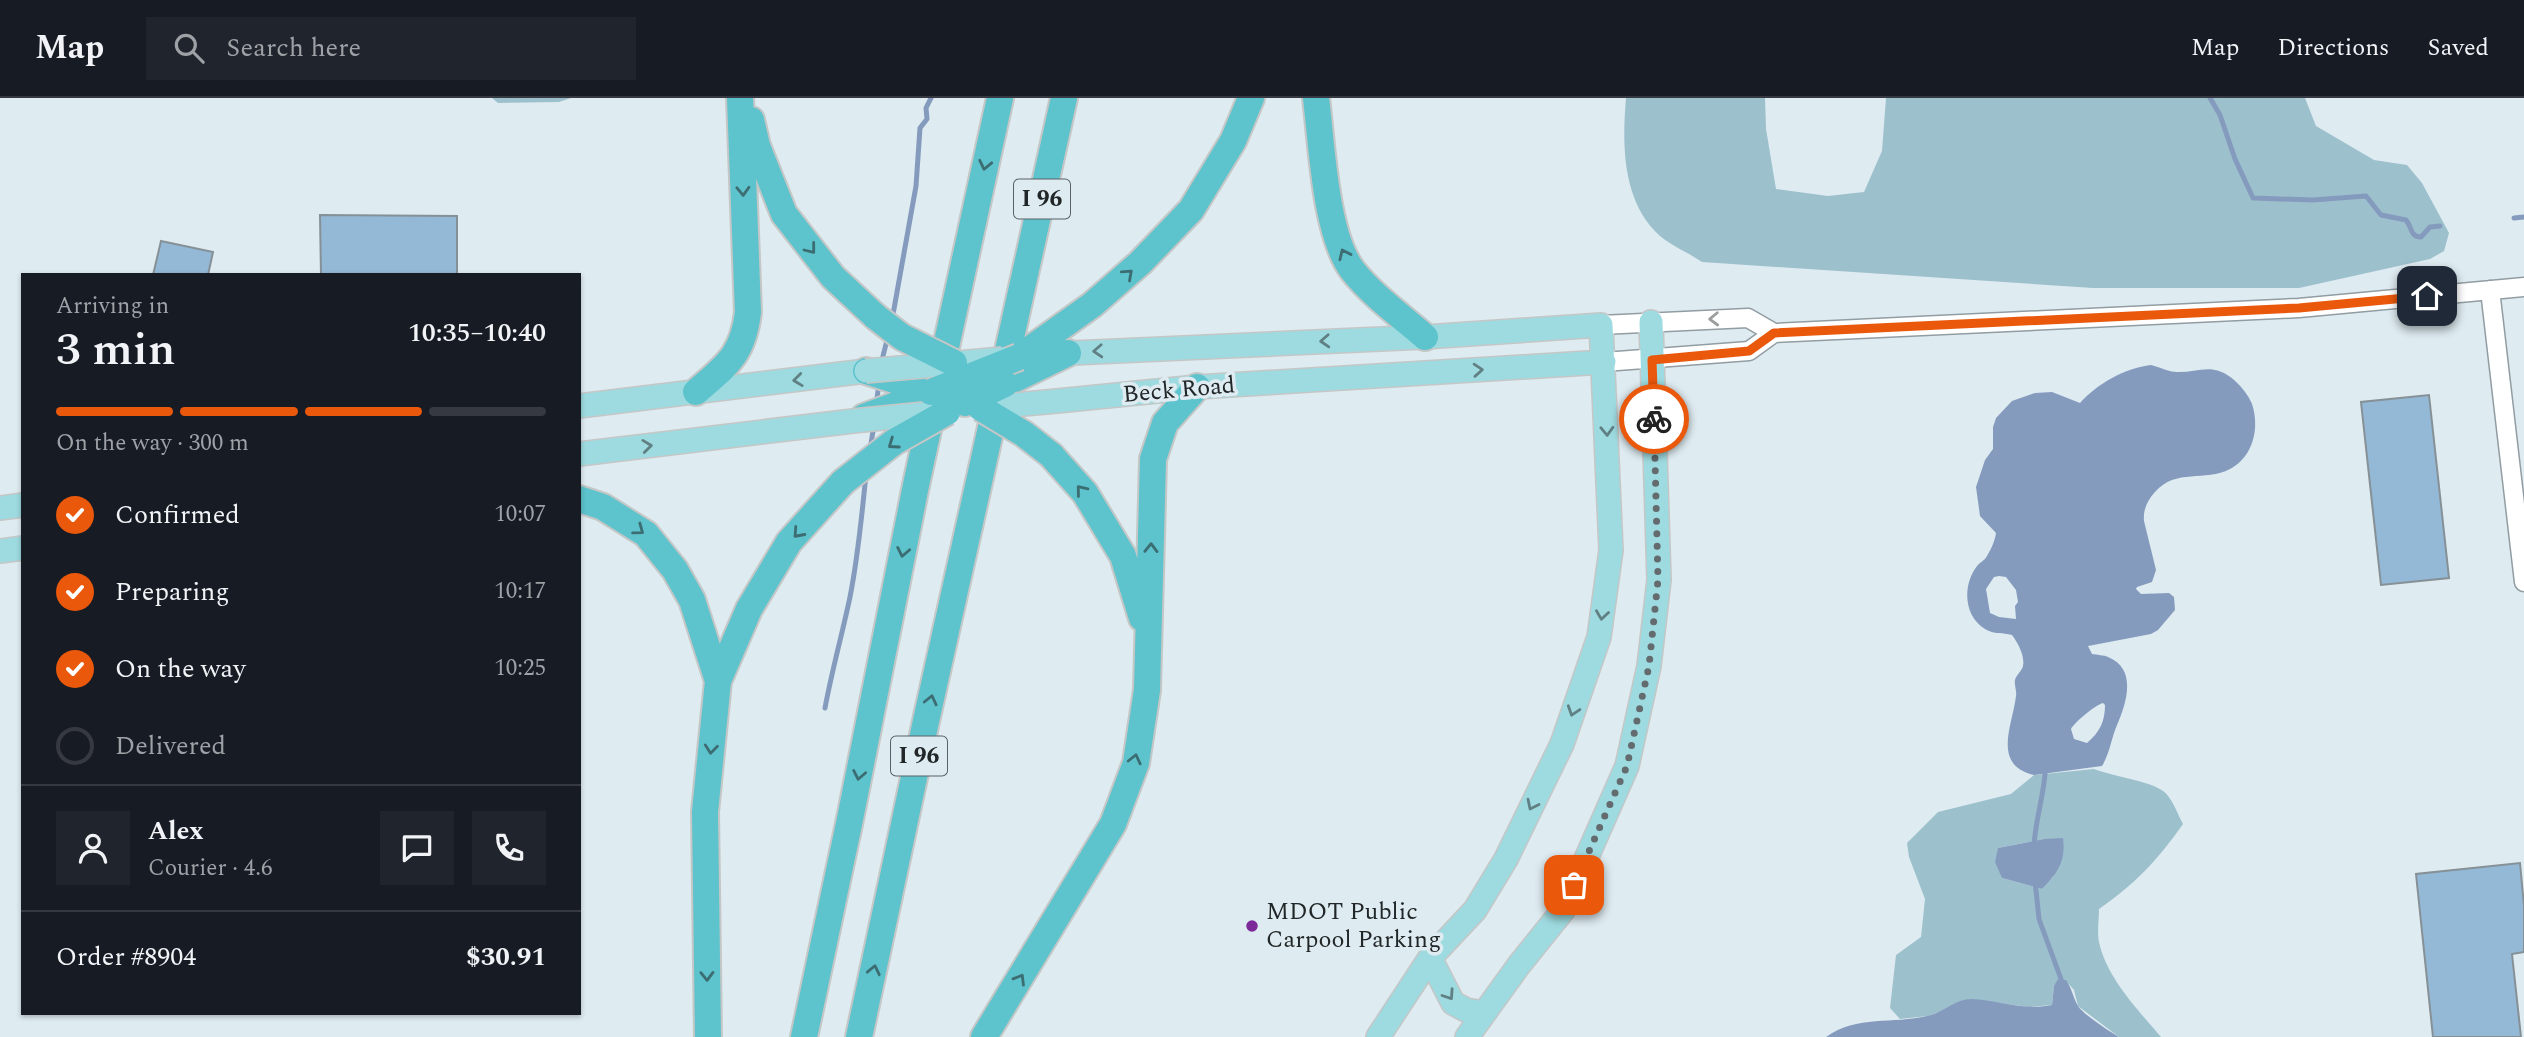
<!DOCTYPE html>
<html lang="en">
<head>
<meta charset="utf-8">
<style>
  body { margin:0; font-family:Spectral,serif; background:#20242c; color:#f1f3f6; height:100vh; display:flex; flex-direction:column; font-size:26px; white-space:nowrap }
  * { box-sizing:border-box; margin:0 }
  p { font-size:23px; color:#9ea1a6 }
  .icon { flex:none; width:38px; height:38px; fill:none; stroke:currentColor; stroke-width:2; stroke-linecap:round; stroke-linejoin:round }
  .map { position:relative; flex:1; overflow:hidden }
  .drawer { position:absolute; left:21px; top:175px; width:560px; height:742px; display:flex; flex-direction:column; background:#171b24; border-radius:0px; box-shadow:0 2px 5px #0004 }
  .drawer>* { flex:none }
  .pin { position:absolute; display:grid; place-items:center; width:60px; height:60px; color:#fff; margin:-30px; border-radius:14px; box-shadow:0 4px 10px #0006 }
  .courier { position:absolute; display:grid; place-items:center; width:70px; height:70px; margin:-35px; border:5px solid #ea580c; border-radius:50%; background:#fff; color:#222; box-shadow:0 2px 9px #0007 }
  .overview em { font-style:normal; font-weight:600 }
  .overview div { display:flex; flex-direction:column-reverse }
  .overview { display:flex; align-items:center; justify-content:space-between; height:119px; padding:0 35px }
  h1 { font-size:46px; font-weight:600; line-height:52px }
  .bar { display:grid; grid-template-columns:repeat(4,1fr); gap:10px 7px; align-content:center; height:84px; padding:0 35px }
  .bar i { height:9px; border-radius:5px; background:#363941 }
  .bar .on { background:#ea580c }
  .bar p { grid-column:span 4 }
  .line { display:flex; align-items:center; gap:18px; padding:0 35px; border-top:2px solid #363941 }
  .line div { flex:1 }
  .round { display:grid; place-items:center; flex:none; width:74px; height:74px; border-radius:0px; background:#20242c }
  ol { padding:0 35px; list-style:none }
  li { display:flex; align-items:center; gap:21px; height:77px }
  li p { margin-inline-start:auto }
  li .icon { padding:7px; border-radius:50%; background:#ea580c; color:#fff; stroke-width:4 }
  li:last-child { color:#9ea1a6 }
  li i { width:38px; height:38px; border:4px solid #363941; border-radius:50% }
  header { display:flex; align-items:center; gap:42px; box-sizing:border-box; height:98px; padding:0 35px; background:#171b24; border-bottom:2px solid #363941 }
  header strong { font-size:33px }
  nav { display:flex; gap:38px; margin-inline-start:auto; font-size:24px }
  .search { width:490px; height:63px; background:#20242c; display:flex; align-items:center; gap:18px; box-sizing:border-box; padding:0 24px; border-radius:0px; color:#9ea1a6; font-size:26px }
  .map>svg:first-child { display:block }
</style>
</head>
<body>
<header>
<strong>Map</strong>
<div class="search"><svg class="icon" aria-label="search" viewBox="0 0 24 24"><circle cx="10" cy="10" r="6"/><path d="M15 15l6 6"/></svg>Search here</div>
<nav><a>Map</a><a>Directions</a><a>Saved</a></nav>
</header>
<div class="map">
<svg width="2524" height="939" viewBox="0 0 2524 939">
  <rect width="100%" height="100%" fill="#deebf0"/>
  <path fill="#9dc0cd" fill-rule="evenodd" d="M492,0H571L559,4L498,5Z
    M1626,0H1765L1766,31L1776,91L1828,98L1864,94L1882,53L1886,0H2305L2316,28L2374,62L2407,67L2422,85L2449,135L2444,153L2430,161L2299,190H2093L1702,164C1689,155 1672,148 1660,138C1622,104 1622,47 1626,0Z
    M2094,671C2112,678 2150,683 2163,693C2172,699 2178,717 2183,726C2157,763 2136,785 2099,811C2099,821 2097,834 2099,844C2106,879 2139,913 2161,939H2119L2078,908L2074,892L2066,883L2054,888L2052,907L2029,909L1975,902L1928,918L1900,921L1890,910L1896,857L1921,839L1925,801L1909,759L1907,745L1938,714L2011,696L2034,677ZM2044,741H2063L2053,779L2042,791L2002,780L1998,750Z"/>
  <path fill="#859bbe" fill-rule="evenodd" d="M2151,267C2160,269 2168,274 2177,274C2190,275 2206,268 2219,273C2232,277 2247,293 2252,306C2260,330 2253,359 2230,371C2205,384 2176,370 2155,394C2147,403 2143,412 2144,423L2156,472L2152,484L2137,489L2136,491L2141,496L2169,495L2174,499L2175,512L2158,532L2151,536L2088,548L2092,556C2097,557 2104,557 2108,559C2138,571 2126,606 2117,627C2111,641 2110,655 2102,668L2034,677C1991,667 2013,626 2016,598C2017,593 2014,587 2015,582C2016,577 2022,573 2023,568C2025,558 2018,545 2012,537C2003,534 1994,537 1985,531C1964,518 1962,488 1977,468C1979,465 1983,463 1985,461C1990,454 1995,443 1996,435L1980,418L1976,389L1985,362L1993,351V329L1996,320L2012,303L2035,295L2052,294L2080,305C2097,286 2125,270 2151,267ZM1999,478L2006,479L2016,492L2018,504L2015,508L2016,521L1999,519L1990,515L1986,491L1994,479ZM2103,605L2105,607C2105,623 2100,634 2087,645L2074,641L2071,631C2075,624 2095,607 2103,605Z
    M2063,740C2066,763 2058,775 2042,791L2002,780L1995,764L1998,750L2044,741Z
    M2058,881L2066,882C2072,891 2073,899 2078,908C2084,917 2109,933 2119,939H1826C1858,916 1896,927 1931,917C1945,913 1956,901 1971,901C1998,902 2024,913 2052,907L2054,888Z"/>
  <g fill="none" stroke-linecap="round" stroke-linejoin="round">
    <path stroke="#859bbe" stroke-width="5" d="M2210,0L2220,17L2235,61L2253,100L2313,102L2366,98L2381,117L2406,122C2412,129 2410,139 2421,139L2430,129L2440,128
      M2514,120L2524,119
      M892,222L916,88L920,30L927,21L926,10L931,0
      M881,266L888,238
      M876,307L879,286
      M870,352L874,327
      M825,610C832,572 842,537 850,499C858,459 862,417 866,376
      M2034,749C2035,723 2043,701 2045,676
      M2035,783L2039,821L2061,881"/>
  </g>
  <path fill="#94b9d6" stroke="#869097" stroke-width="2" d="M320,117L457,118V177H321Z
    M161,143L213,154L208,177H153Z
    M2429,297L2449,480L2381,487L2361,304Z
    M2520,765L2524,808V854L2512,856L2521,939H2433L2416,776Z"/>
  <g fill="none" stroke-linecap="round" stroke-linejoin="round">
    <g stroke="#919da2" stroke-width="21">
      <path id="minor" d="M2490,192L2524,484
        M1601,227L1748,220L1774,235L2299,210L2524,189
        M1604,264L1749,253L1774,235"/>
    </g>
    <g stroke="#c5c7c7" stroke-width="26">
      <path id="major" d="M1050,256L1425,239L1601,227L1611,452L1599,539L1562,646L1506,761L1475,812L1430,860L1378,939
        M1057,303L1197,289L1604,264
        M579,308L866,273
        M579,356L853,323
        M0,410L23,407
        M0,453L23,450
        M1430,860L1453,905L1466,912L1484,915
        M1467,939L1519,867L1564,811L1627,668L1649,568L1659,482L1651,224"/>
    </g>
    <g stroke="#c5c7c7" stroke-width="30">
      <path id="highway" d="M1316,0C1322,47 1325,137 1353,173C1373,198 1401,218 1425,239
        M751,22L757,48L784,116L833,179L876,219
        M1019,259L1092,207L1140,165L1191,112L1233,43L1251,0
        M866,273L931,294
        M1005,286L1068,255
        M696,294C727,267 743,257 748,214L740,0
        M864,319L931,294
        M1051,357L1085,395L1123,458L1142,520
        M579,401L603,409L646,436L675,472L692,502L718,583
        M708,939L705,714L718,583L749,511L789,444L843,384
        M804,939L850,721L916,387L1000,0
        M859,939L926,623L1064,0
        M984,939L1113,726L1136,665L1147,592L1153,361L1165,325L1197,289"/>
    </g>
    <use href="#minor" stroke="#fff" stroke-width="18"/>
    <use href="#major" stroke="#9edbe0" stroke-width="23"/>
    <use href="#highway" stroke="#5dc3cc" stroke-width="26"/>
    <g stroke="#c5c7c7" stroke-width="26" stroke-linecap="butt">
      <path id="major-bridge" d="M866,273L1002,261
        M981,310L1057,303
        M853,323L944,314"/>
    </g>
    <g stroke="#c5c7c7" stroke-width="30" stroke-linecap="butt">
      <path id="highway-bridge" d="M876,219L902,239L954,265
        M931,294L1019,259
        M956,302L965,305L1005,286
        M981,310L1024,336L1051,357
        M843,384L894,344L947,314"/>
    </g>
    <use href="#major-bridge" stroke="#9edbe0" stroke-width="23"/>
    <use href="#highway-bridge" stroke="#5dc3cc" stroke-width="26"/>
  </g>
  <defs><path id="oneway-chevron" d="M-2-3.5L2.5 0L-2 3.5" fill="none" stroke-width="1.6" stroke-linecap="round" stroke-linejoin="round" transform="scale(1.75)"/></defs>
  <g stroke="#3c6d72">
    <use href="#oneway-chevron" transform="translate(985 67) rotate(102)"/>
    <use href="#oneway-chevron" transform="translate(743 93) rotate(88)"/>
    <use href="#oneway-chevron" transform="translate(811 151) rotate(52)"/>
    <use href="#oneway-chevron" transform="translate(1344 156) rotate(-115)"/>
    <use href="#oneway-chevron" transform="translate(1128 176) rotate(-42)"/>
    <use href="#oneway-chevron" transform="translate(893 346) rotate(145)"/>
    <use href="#oneway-chevron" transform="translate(1081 392) rotate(-129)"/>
    <use href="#oneway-chevron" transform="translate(639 432) rotate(36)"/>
    <use href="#oneway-chevron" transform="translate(798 435) rotate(132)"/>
    <use href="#oneway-chevron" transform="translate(1151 450) rotate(-89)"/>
    <use href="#oneway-chevron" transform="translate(903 454) rotate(101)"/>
    <use href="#oneway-chevron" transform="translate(931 602) rotate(-77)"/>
    <use href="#oneway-chevron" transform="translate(711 651) rotate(96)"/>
    <use href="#oneway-chevron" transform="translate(1135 661) rotate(-77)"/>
    <use href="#oneway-chevron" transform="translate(859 677) rotate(101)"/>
    <use href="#oneway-chevron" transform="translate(874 872) rotate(-78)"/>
    <use href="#oneway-chevron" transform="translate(707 878) rotate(89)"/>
    <use href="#oneway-chevron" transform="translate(1020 881) rotate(-59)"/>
  </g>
  <use stroke="#9b9d9e" href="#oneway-chevron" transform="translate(1714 221) rotate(178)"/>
  <g stroke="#608084">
    <use href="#oneway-chevron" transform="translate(1325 243) rotate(177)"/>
    <use href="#oneway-chevron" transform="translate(1098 253) rotate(177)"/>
    <use href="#oneway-chevron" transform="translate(1478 272) rotate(-4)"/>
    <use href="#oneway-chevron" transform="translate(798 282) rotate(173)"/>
    <use href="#oneway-chevron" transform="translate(1607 333) rotate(88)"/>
    <use href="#oneway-chevron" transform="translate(647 348) rotate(-7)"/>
    <use href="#oneway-chevron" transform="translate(1602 517) rotate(98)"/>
    <use href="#oneway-chevron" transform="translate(1573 613) rotate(108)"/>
    <use href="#oneway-chevron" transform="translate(1532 707) rotate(116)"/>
    <use href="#oneway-chevron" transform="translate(1449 897) rotate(56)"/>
  </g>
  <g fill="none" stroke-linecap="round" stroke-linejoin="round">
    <path stroke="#636b6e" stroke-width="7" stroke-dasharray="0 12.6" d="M1574,787L1627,668L1649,568L1658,482L1654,321"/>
    <path stroke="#ea580c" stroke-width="9" d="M1654,321L1652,262L1749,253L1774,235L2299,210L2427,198"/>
  </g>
  <circle fill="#7c2a99" stroke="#deebf0" stroke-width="2.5" cx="1252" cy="828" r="7"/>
  <g text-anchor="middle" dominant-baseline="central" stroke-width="7" stroke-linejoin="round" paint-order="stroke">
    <g fill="#deebf0" stroke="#5a6164" stroke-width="2">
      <rect x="1014" y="81.5" width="56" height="39" rx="5"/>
      <rect x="891" y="638.5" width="56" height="39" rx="5"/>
    </g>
    <g font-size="23" font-weight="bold" fill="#212628">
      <text x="1042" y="101">I 96</text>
      <text x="919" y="658">I 96</text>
    </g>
    <g font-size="24" fill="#212628" stroke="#deebf0">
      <text transform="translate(1179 292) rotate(-5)">Beck Road</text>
    </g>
    <g font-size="24" fill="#212628" stroke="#deebf0" text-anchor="start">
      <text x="1266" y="814">MDOT Public<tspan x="1266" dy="28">Carpool Parking</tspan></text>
    </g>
  </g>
</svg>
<div class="pin" style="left:1574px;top:787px;background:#ea580c"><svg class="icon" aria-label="bag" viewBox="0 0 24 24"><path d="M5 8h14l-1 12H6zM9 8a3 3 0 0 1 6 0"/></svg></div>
<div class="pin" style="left:2427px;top:198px;background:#1f2937"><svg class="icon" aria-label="home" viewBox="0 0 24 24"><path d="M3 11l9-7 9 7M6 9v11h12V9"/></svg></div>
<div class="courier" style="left:1654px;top:321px"><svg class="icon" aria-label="bike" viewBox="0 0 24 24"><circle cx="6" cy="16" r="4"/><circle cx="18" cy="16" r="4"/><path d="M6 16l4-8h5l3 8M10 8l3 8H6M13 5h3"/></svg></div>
<section class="drawer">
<div class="overview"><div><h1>3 min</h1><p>Arriving in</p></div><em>10:35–10:40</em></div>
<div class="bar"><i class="on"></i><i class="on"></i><i class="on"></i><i></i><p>On the way · 300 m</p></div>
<ol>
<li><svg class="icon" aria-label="check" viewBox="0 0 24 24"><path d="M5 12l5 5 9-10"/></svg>Confirmed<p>10:07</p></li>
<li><svg class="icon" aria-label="check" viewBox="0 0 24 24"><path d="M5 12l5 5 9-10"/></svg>Preparing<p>10:17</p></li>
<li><svg class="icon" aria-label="check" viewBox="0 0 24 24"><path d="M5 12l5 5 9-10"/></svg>On the way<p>10:25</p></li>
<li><i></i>Delivered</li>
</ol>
<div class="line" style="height:126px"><a class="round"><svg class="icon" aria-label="person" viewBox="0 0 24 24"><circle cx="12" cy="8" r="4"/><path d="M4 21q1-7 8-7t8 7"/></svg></a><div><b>Alex</b><p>Courier · 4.6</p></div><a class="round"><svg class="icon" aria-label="chat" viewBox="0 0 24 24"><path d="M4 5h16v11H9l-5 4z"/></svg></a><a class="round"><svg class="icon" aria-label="phone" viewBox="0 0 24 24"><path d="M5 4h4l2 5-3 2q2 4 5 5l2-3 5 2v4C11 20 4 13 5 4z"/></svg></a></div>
<div class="line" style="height:91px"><div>Order #8904</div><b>$30.91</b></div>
</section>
</div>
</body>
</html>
